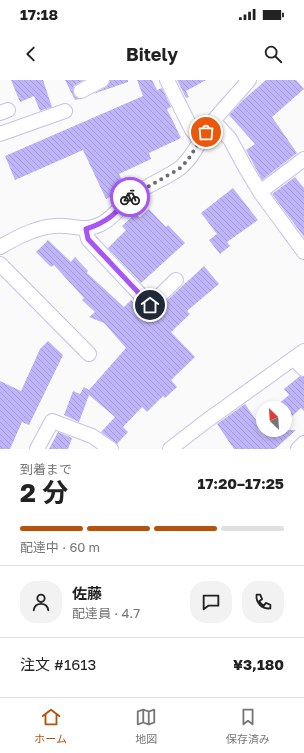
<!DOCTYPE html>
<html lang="ja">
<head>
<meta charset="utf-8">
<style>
  body { margin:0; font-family:"Golos Text","Noto Sans JP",sans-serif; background:#f2f2f2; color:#222; height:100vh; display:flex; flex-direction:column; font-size:15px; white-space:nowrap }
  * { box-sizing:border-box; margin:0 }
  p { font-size:13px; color:#767676 }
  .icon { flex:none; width:22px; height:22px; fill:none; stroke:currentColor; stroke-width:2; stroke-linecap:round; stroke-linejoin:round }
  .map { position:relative; height:369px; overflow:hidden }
  .panel { display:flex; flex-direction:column; background:#fff; flex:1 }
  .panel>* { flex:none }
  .needle { width:26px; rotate:335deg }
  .controls { position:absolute; left:256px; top:321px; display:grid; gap:8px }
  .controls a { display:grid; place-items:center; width:36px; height:36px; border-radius:50%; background:#fff; box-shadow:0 2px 6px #0003; font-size:20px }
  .pin { position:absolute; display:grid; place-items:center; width:34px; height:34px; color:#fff; margin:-17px; border:2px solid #fff; border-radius:50%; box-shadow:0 1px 4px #0007 }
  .courier { position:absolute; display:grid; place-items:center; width:40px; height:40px; margin:-20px; border:3px solid #a855f7; border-radius:50%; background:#fff; color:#222; box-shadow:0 1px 5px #0007 }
  .head em { font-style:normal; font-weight:700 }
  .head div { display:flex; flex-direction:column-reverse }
  .head { display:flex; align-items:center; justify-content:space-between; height:68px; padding:0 20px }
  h1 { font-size:26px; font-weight:700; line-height:30px }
  .bar { display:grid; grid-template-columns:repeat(4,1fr); gap:6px 4px; align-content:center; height:48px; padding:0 20px }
  .bar i { height:5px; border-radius:3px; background:#e0e0e0 }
  .bar .selected { background:#b45309 }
  .bar p { grid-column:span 4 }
  .line { display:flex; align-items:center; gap:10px; padding:0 20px; border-top:1px solid #e0e0e0 }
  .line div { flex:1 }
  .round { display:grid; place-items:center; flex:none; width:42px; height:42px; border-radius:16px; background:#f2f2f2 }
  .status { display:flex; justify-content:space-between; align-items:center; height:28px; padding:0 20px; background:#fff; direction:ltr }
  .status svg { height:11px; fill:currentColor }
  header { display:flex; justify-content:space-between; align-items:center; height:52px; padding:0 20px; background:#fff; font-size:18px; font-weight:700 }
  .dock { display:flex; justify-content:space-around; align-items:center; height:56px; border-top:1px solid #e0e0e0; background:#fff; font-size:11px; color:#767676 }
  .dock a { display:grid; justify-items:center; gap:2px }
  .dock .selected { color:#b45309 }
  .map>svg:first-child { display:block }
</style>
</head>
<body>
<div class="status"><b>17:18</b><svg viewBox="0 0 49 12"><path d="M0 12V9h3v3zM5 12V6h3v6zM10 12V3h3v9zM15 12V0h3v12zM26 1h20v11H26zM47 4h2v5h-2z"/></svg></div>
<header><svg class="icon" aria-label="back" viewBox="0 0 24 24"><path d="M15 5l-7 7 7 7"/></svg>Bitely<svg class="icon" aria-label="search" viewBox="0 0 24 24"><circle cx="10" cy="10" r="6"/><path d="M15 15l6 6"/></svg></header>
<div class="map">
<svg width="304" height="369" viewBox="0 0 304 369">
  <defs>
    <pattern id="building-back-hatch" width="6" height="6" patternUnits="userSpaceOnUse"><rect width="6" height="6" fill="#bfb5fa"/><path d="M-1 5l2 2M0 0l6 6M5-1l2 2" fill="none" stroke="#a49bd6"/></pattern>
  </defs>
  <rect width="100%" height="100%" fill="#fafafa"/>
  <path fill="url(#building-back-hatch)" d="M11,0H43L52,27L40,31L34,16L20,22Z
    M65,0H84L74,6L73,10L74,15L79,19L75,20Z
    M110,0H128V2L93,14L106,7L109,4Z
    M137,0H152L157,10L162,8L171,27L167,29L181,58L149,73L151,79L119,94L126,109L106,119L83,70L15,100L5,76L143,16Z
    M177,0H206L186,11L189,17L186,18Z
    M266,0H296L304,9L272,37L297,73L262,100L246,70L255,64L229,35L243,20Z
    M295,97L304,108V157L272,114Z
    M233,108L258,140L227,162L230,166L220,174L209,160L217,154L201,133Z
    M149,129L166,147L168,145L185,163L141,203L108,168L126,150L122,146L135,134L140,137Z
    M48,160L71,182L75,177L88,191L87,193L124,227L131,220L148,240L162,225L204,186L219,204L187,231L190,234L171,252L195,277L171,300L177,307L165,318L163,316L147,332L142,327L123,347L128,352L117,364L101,352L115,337L89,315L79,342L64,335L73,311L80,314L84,307L89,310L126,268L104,243L89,237L95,232L82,220L84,218L54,185L51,187L36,172Z
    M48,261L63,275L29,345L22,342L10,369H0V301L21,311L40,269Z
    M300,296L304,297V331L301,328L288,340L285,337V328H277L276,326L289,315L284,309Z
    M245,324L263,350H296L275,369H234L217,344Z
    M58,352L72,358L68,369H49Z"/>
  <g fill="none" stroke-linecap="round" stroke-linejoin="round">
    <g stroke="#c6c2e5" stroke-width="16">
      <path id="minor" d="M167,0L192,50L200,60
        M81,11L102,0
        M0,33L8,30
        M211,44L218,46L230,59L245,87L260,112L304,172
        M0,54L65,31
        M260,112L304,79
        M86,149L88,159L150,225L176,200
        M0,167C19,156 42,144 65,146C79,147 87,151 101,144C114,138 121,125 132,116C147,105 165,99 180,88C194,77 201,57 211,44C223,28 237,15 249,0
        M0,184L89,274
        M297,276L299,284L304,289
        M37,369L52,341L92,356L111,369
        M170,369L205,342L304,271
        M298,369L304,363"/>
    </g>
    <use href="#minor" stroke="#fff" stroke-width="14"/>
  </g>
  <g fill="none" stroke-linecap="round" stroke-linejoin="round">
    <path stroke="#6d6c74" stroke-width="4" stroke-dasharray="0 7.2" d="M130,117L179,89L187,81L206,52"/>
    <path stroke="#a855f7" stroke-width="5" d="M130,117C115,134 108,142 86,149L88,159L150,225"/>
  </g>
</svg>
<div class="controls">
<a><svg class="needle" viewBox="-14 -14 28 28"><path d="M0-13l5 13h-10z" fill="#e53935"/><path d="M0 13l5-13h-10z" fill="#767676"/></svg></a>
</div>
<div class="pin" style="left:206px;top:52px;background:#ea580c"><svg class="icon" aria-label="bag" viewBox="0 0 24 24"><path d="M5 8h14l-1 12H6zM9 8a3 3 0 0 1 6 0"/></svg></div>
<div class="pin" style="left:150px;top:225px;background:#1f2937"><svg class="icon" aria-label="home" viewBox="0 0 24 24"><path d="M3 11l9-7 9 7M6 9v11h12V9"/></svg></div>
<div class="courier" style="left:130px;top:117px"><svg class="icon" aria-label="bike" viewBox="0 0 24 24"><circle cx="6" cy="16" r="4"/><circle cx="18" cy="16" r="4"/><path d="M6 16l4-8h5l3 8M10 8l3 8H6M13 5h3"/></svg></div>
</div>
<section class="panel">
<div class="head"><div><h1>2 分</h1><p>到着まで</p></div><em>17:20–17:25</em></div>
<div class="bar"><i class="selected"></i><i class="selected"></i><i class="selected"></i><i></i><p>配達中 · 60 m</p></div>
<div class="line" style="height:72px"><a class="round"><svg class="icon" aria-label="person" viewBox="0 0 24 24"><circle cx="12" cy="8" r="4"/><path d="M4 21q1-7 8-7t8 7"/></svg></a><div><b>佐藤</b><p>配達員 · 4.7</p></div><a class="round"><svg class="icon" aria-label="chat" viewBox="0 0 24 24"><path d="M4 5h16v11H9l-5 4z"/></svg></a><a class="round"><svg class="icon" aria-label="phone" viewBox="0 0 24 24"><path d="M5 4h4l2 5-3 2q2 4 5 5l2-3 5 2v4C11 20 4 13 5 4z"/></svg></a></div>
<div class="line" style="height:52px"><div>注文 #1613</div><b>¥3,180</b></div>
</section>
<nav class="dock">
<a class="selected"><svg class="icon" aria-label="home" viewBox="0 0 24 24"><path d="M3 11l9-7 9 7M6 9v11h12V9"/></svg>ホーム</a>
<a><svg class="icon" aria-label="map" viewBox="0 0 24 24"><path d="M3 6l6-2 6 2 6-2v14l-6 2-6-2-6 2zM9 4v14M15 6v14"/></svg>地図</a>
<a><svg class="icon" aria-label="saved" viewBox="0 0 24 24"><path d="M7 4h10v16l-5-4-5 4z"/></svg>保存済み</a>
</nav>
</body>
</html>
